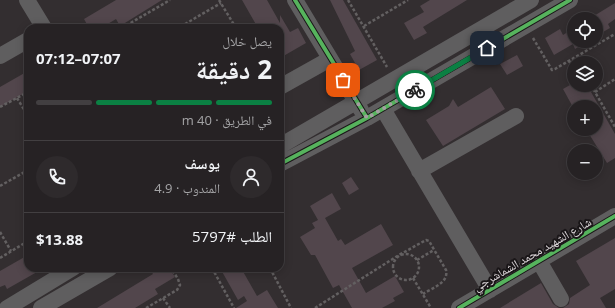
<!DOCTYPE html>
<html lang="ar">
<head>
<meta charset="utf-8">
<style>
  body { margin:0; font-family:"Open Sans","Noto Naskh Arabic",sans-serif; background:#2e2a2c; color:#f1f3f6; direction:rtl; height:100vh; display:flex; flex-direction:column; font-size:15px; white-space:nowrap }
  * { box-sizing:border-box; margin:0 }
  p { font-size:13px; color:#a4a4a6 }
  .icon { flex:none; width:22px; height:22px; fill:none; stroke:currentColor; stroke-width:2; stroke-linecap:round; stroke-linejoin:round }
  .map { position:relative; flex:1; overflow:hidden; direction:ltr }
  .sheet { position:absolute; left:24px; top:24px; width:260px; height:248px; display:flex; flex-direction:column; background:#262224; border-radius:12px; box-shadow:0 2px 10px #0003,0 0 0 1px #423f41; direction:rtl }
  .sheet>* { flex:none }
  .buttons { position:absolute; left:567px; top:12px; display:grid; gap:8px }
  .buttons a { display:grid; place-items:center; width:36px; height:36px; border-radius:50%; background:#262224; box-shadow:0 2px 10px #0003,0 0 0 1px #423f41; font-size:20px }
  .pin { position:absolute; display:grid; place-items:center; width:34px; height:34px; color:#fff; margin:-17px; border-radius:8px; box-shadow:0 2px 6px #0006 }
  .courier { position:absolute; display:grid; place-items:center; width:40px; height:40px; margin:-20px; border:3px solid #0b8043; border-radius:50%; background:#fff; color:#222; box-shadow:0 1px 5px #0007 }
  .overview em { font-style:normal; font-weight:700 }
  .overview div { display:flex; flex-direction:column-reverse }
  .overview { display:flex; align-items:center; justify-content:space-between; height:68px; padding:0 12px }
  h1 { font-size:26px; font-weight:700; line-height:30px }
  .bar { display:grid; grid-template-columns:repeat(4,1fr); gap:6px 4px; align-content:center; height:48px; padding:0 12px }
  .bar i { height:5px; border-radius:3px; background:#423f41 }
  .bar .selected { background:#0b8043 }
  .bar p { grid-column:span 4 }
  .line { display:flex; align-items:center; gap:10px; padding:0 12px; border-top:1px solid #423f41 }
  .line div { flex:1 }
  .round { display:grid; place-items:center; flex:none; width:42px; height:42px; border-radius:21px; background:#2e2a2c }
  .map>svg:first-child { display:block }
</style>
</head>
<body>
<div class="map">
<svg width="615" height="308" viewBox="0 0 615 308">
  <rect width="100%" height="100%" fill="#332e30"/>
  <path fill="#52464c" d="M116,0H162L120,26L116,19L101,28H89L84,19Z
    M242,0H267L280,23V15L290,32L298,28L306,43L280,58V28H258Z
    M330,0H343L377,60L359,70L350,54L355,51Z
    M430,0H467L423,27L427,33L414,40L404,23L424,12L420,6Z
    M615,3V19L608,24L610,28L596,36V19H589Z
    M574,28V41H588L575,49L573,44L554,55L545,38L560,29L563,35Z
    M517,55L523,66L507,75L500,64Z
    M28,71V91L0,107V87Z
    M570,85H587L615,134V158L607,163L586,129H596V107H574V109L563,89Z
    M491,87L505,109L443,146L426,120L449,106L453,99L458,107Z
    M351,177L359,189L349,195L342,183Z
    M332,193L341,209L325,218L338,241L341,239L345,245L381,224L393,245L352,268L366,293L395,276L404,292L393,298L395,301L382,308H352L339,285L333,288L315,255H311L300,237L315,228L312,223L318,220L310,206Z
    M615,238V289L600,298L606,308H563L569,304L570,298L590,285L576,261Z
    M28,255V268H44L7,289L5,285L0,287V271Z
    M149,268H169L175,277L155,289L158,294L135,308H97L153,274Z
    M220,268H241L257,296L267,290L278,308H236L247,301L244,296L238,300Z
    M541,283L553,304L559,308H500Z"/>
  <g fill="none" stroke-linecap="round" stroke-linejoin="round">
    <path stroke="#636061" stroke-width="2.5" stroke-dasharray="3 2" stroke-linecap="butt" d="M219,0L236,28
      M348,0L387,67
      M364,26L408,0
      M122,28L170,0
      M182,28L185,24L221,3
      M533,38L552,70L555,69L615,34
      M569,61L574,66
      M591,85L615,127
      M595,92L615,79
      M17,98L28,116
      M0,107L28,92
      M0,186L28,170
      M0,232L11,251
      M393 267a13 13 0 1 1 26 0a13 13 0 1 1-26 0Z
      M0,258L28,241
      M417,260L434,250
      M212,268L234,308
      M270,268L291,308
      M413,278L431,308
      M163,298L170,308
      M146,308L177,290L180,285L178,279L171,268
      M315,308L399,255L426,240L429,241L446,270C449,283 432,288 423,294"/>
    <path stroke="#5f5e5f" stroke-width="16" d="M27,0L44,28
      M295,0L361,110
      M0,56L28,40
      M280,87L330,59
      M383,109L490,290
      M280,146L531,0
      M280,164L367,118L570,0
      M419,171L516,116
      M539,261L561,299
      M7,308L73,268
      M41,308L110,268
      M459,308L615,216"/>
    <g stroke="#1a1618" stroke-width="6">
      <path id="cycleway" d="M295,0L367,118
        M280,164L367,118L570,0
        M459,308L615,216"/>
    </g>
    <use href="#cycleway" stroke="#56b35d" stroke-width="4"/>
  </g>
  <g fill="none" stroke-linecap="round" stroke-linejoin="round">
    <path stroke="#a49ea1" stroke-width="4" stroke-dasharray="0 7.2" d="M343,80L367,118L415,90"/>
    <path stroke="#0b8043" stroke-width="5" d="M415,90L487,48"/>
  </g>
  <g text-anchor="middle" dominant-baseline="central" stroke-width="4" stroke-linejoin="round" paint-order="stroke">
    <g font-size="12" fill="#e1dbde" stroke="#1a1618">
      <text transform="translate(532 254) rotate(-30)">شارع الشهيد محمد الشماشرجي</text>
    </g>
  </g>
</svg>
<div class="buttons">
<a><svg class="icon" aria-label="locate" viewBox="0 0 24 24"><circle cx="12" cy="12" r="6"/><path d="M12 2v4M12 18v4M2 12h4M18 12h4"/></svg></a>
<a><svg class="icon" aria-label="layers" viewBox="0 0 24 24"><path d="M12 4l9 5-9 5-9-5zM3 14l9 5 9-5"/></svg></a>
<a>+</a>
<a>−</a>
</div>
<div class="pin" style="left:343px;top:80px;background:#ea580c"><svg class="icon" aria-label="bag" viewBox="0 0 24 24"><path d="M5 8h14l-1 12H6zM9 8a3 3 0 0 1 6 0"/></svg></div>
<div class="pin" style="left:487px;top:48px;background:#1f2937"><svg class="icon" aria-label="home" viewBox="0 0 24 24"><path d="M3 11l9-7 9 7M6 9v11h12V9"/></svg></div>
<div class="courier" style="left:415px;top:90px"><svg class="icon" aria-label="bike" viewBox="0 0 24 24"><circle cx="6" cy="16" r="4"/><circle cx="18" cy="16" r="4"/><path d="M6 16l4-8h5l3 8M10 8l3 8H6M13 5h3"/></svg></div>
<section class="sheet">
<div class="overview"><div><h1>2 دقيقة</h1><p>يصل خلال</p></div><em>07:07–07:12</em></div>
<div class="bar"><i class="selected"></i><i class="selected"></i><i class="selected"></i><i></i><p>في الطريق · 40 m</p></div>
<div class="line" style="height:72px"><a class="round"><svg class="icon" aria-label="person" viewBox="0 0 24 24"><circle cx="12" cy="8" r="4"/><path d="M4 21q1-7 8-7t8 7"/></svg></a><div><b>يوسف</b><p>المندوب · 4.9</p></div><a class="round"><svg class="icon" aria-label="phone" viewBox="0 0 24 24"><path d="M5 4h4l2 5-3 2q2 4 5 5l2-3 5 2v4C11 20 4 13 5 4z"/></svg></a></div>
<div class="line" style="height:52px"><div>الطلب #5797</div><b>$13.88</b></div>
</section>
</div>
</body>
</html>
